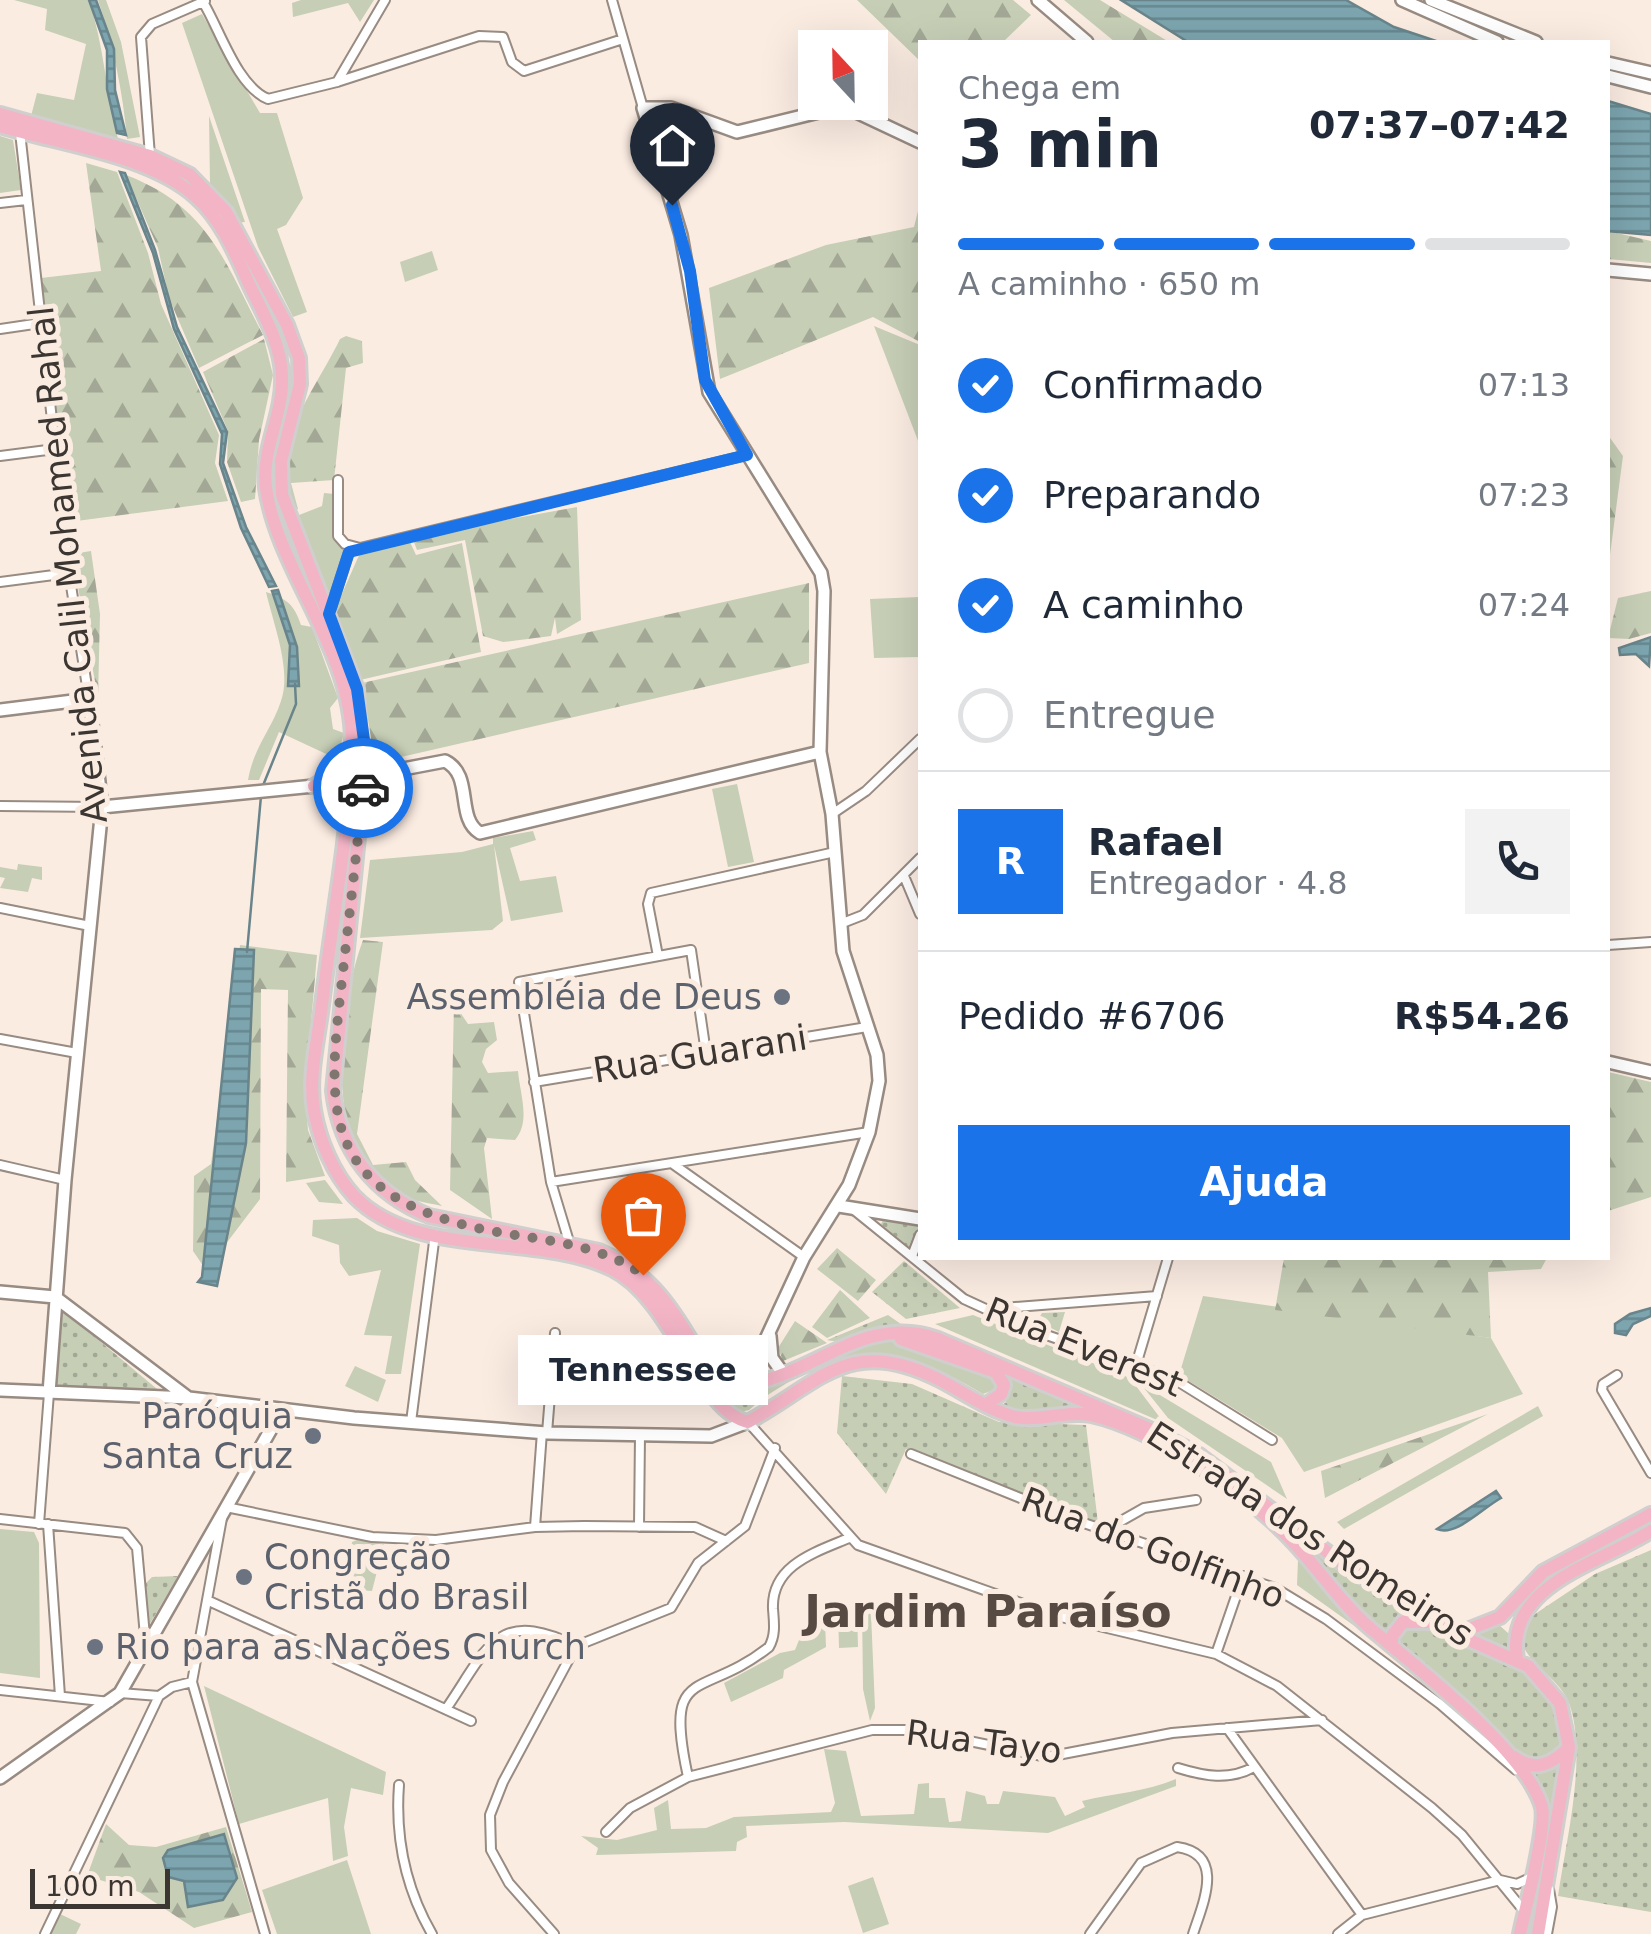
<!DOCTYPE html>
<html lang="pt">
<head>
<meta charset="utf-8">
<style>
  body { margin:0; font-family:"DejaVu Sans",sans-serif; background:#f2f2f3; color:#1f2937; height:100vh; display:flex; flex-direction:column; font-size:38px; white-space:nowrap }
  * { box-sizing:border-box; margin:0 }
  p { font-size:32px; color:#747a83 }
  .icon { flex:none; width:55px; height:55px; fill:none; stroke:currentColor; stroke-width:2; stroke-linecap:round; stroke-linejoin:round }
  .map { position:relative; flex:1; overflow:hidden }
  .sheet { position:absolute; left:918px; top:40px; width:692px; height:1220px; display:flex; flex-direction:column; background:#fff; border-radius:0px; box-shadow:0 10px 40px #0002 }
  .sheet>* { flex:none }
  .needle { width:65px; rotate:338deg }
  .controls { position:absolute; left:798px; top:30px; display:grid; gap:20px }
  .controls a { display:grid; place-items:center; width:90px; height:90px; border-radius:0px; background:#fff; box-shadow:0 10px 40px #0002; font-size:50px }
  .scale { position:absolute; left:30px; bottom:25px; width:140px; box-sizing:border-box; padding-left:10px; border:5px solid #3c3632; border-top:0; font-size:28px; line-height:35px; white-space:nowrap; color:#3c3632; -webkit-text-stroke:8px #fbece2; paint-order:stroke }
  .pin { position:absolute; display:grid; place-items:center; width:85px; height:85px; color:#fff; margin:-102px -42px; border-radius:50% 50% 50% 0; rotate:-45deg; box-shadow:0 0 10px #0007 }
  .pin .icon { rotate:45deg }
  .courier { position:absolute; display:grid; place-items:center; width:100px; height:100px; margin:-50px; border:8px solid #1a73e8; border-radius:50%; background:#fff; color:#222; box-shadow:0 2px 12px #0007 }
  .bubble { position:absolute; height:70px; border-radius:0px; background:#fff; box-shadow:0 10px 40px #0002; font-size:32px; font-weight:700; line-height:70px; text-align:center }
  .headline em { font-style:normal; font-weight:700 }
  .headline div { display:flex; flex-direction:column-reverse }
  .headline { display:flex; align-items:center; justify-content:space-between; height:170px; padding:0 40px }
  h1 { font-size:65px; font-weight:700; line-height:75px }
  .bar { display:grid; grid-template-columns:repeat(4,1fr); gap:15px 10px; align-content:center; height:120px; padding:0 40px }
  .bar i { height:12px; border-radius:8px; background:#e0e1e3 }
  .bar .on { background:#1a73e8 }
  .bar p { grid-column:span 4 }
  .line { display:flex; align-items:center; gap:25px; padding:0 40px; border-top:2px solid #e0e1e3 }
  .line div { flex:1 }
  .round { display:grid; place-items:center; flex:none; width:105px; height:105px; border-radius:0px; background:#f2f2f3 }
  ol { padding:0 40px; list-style:none }
  li { display:flex; align-items:center; gap:30px; height:110px }
  li p { margin-inline-start:auto }
  li .icon { padding:10px; border-radius:50%; background:#1a73e8; color:#fff; stroke-width:4 }
  li:last-child { color:#747a83 }
  li i { width:55px; height:55px; border:5px solid #e0e1e3; border-radius:50% }
  .action { display:flex; gap:20px; margin-top:auto; padding:20px 40px }
  .action a { flex:1; height:115px; border-radius:0px; background:#1a73e8; color:#fff; font-size:40px; font-weight:700; line-height:115px; text-align:center }
  .map>svg:first-child { display:block }
</style>
</head>
<body>
<div class="map">
<svg width="1651" height="1934" viewBox="0 0 1651 1934">
  <defs>
    <pattern id="forest-firs" width="22" height="20" patternUnits="userSpaceOnUse" patternTransform="scale(2.5)"><rect width="22" height="20" fill="#c6ceb6"/><path d="M5 1l3.5 6h-7zM16 11l3.5 6h-7z" fill="#a2a895"/></pattern>
    <pattern id="park-dots" width="8" height="8" patternUnits="userSpaceOnUse" patternTransform="scale(2.5)"><rect width="8" height="8" fill="#c6ceb6"/><path d="M2 2h.1M6 6h.1" fill="none" stroke="#a2a895" stroke-width="1.8" stroke-linecap="round"/></pattern>
    <pattern id="water-rules" width="6" height="5" patternUnits="userSpaceOnUse" patternTransform="scale(2.5)"><rect width="6" height="5" fill="#7ca5af"/><path d="M0 2.5h6" fill="none" stroke="#67878f"/></pattern>
  </defs>
  <rect width="100%" height="100%" fill="#fbece2"/>
  <path fill="#c6ceb6" d="M14,0H89C104,46 106,92 118,139L31,116L37,93L74,100L86,44L45,30L47,9Z
    M98,0H106L121,42L140,137L127,139C123,92 113,45 98,0Z
    M301,0H374L360,22L348,3L293,17L292,3Z
    M202,14L260,113H277L303,198L286,225L277,229L307,312L293,317L258,247L182,23Z
    M209,116L245,222L235,223L210,184Z
    M0,136L13,140L21,190L0,193Z
    M432,251L438,270L405,282L400,262Z
    M874,326L920,345V446Z
    M324,493L335,494L333,535L344,551L327,602L294,517L322,506Z
    M266,592C287,599 294,604 301,625L312,627L338,698L330,708L333,729L344,733L337,759L279,732L259,780H248C254,746 271,731 281,701C292,670 273,623 266,592Z
    M920,597V657L874,658L870,599Z
    M737,784L754,862L728,867L712,789Z
    M533,831L536,840L510,848L520,881L556,876L563,912L511,921L494,845L503,921L492,930L360,938L370,860L462,852L493,844V838Z
    M18,864L42,867V880L32,878L28,892L0,888L5,878L0,877V867L17,870Z
    M325,1180L343,1204L319,1202L306,1183Z
    M357,1218L377,1231L420,1244L401,1374H385L392,1336L364,1335L381,1270L349,1276L340,1263L339,1245L312,1236L313,1220Z
    M1203,1296L1491,1338L1523,1394L1304,1472L1282,1438L1179,1375Z
    M973,1315L1130,1378L1164,1423L935,1324Z
    M890,1341L919,1346L992,1377L996,1389L983,1394C894,1341 849,1340 762,1399L745,1388L857,1347Z
    M355,1366L386,1380L378,1402L345,1386Z
    M1140,1383L1271,1462L1287,1499L1168,1418Z
    M1538,1406L1543,1416L1344,1529L1337,1522Z
    M0,1529L34,1532L39,1543L40,1678L0,1673Z
    M357,1540L384,1544L372,1591L356,1590L352,1607L343,1606L352,1542Z
    M1298,1560L1370,1637L1297,1585Z
    M862,1606L871,1613L875,1708L870,1721L863,1689Z
    M857,1608L858,1647L839,1648L838,1609Z
    M825,1621L826,1647L784,1670L783,1678L731,1702L724,1683L780,1653L795,1650L799,1640L813,1635L812,1623Z
    M204,1686L386,1772L383,1795L351,1788L344,1827L348,1856L333,1861L328,1798L239,1824Z
    M824,1749L846,1751L861,1816L914,1814L918,1784L929,1783V1798H945L949,1822L961,1821L966,1791L985,1796L987,1804H999L1003,1791L1055,1797L1065,1816L1085,1807L1082,1801C1114,1793 1146,1792 1176,1779V1786L1048,1833L844,1822L746,1826L747,1837L737,1842L736,1851L596,1855L598,1848L581,1836L617,1840L657,1830L654,1808L668,1800L671,1829L706,1828L734,1817L831,1812L835,1803Z
    M347,1860L371,1934H277L262,1890Z
    M873,1877L889,1924L863,1933L848,1886Z
    M60,1914L81,1924L76,1934H49Z"/>
  <path fill="url(#forest-firs)" d="M857,0H1013L1031,15L1003,42H920V61Z
    M1064,0H1100L1169,42H1115Z
    M86,163L117,172L148,253L161,304L219,435L215,463L228,501L69,522L41,278L101,271Z
    M126,175C208,206 225,262 263,335L199,368L169,298L158,248Z
    M920,203V342L873,317L720,379L709,288L826,245L914,227Z
    M1608,231L1651,241V263L1608,259Z
    M346,336L362,341L363,363L346,368L334,480L291,483L298,509L290,511C288,496 282,478 284,463C286,425 323,375 340,339Z
    M264,339L273,375L259,440L255,499L241,502L227,462L228,431L203,372Z
    M1608,435L1623,456L1608,570Z
    M577,507L581,620L557,634L555,618L551,636L503,642L483,636L465,540L417,550L412,537Z
    M410,542L416,555L462,543L481,652L360,680L333,614L360,553Z
    M91,551L100,614L98,698L72,554Z
    M809,583V663L375,763L362,683Z
    M1651,591V633L1629,639L1608,638L1618,598Z
    M363,940L383,942L357,1134L373,1165L406,1162L415,1180L442,1206C424,1202 404,1200 389,1190C321,1145 339,1005 363,940Z
    M240,945L317,955L305,1091L308,1130L325,1176L286,1182L288,990L261,989L260,1199L206,1270L193,1251L194,1176L211,1164Z
    M454,1003L468,1024L494,1022L497,1040L486,1049L482,1062L488,1073L518,1071C520,1094 531,1122 515,1140L487,1138L484,1148L492,1219L450,1190Z
    M1608,1072L1651,1082V1197L1608,1211Z
    M837,1248L876,1280L858,1301L817,1269Z
    M1284,1258H1547L1541,1269L1488,1272L1491,1338L1275,1310Z
    M840,1290L870,1318L827,1338L812,1327Z
    M795,1321L827,1343L783,1361L778,1348Z
    M1488,1414L1325,1498L1321,1471Z
    M106,1824L129,1845L156,1847L226,1827L252,1912L194,1928L139,1892L87,1876Z"/>
  <path fill="url(#park-dots)" d="M884,1218L920,1225L910,1248L881,1224Z
    M904,1261L960,1308L906,1319L872,1292Z
    M59,1307L163,1394L55,1388Z
    M1065,1312L1059,1332L1037,1321L1042,1313Z
    M888,1315L908,1329C883,1327 843,1345 827,1340Z
    M1006,1375L1084,1407L1083,1410L1015,1412L1000,1407L1006,1402Z
    M842,1376L912,1384L999,1422L1086,1425L1098,1523L906,1449L886,1494L837,1433Z
    M745,1388L754,1389L762,1399L749,1410L736,1413L715,1394Z
    M1277,1517L1418,1616L1388,1636L1358,1612Z
    M1651,1550V1912L1558,1896C1566,1840 1588,1756 1569,1703C1560,1679 1530,1666 1522,1643L1532,1616L1595,1574Z
    M178,1576L148,1627L144,1585L152,1577Z
    M1412,1623L1427,1625L1528,1671L1556,1706L1563,1747L1549,1760H1521L1395,1641L1398,1630Z
    M1498,1624L1508,1633V1650L1476,1635Z
    M1560,1764L1554,1810L1526,1772L1547,1771Z"/>
  <path fill="url(#water-rules)" stroke="#69848a" stroke-width="2.5" d="M89,0H96L114,49L115,90L126,135L117,133L107,89V50Z
    M1121,0H1346L1394,27L1439,42H1188Z
    M1608,101L1651,114V235L1608,231Z
    M120,172L125,173L155,250L177,327L227,432L223,463L246,527L276,586L269,587L241,528L220,464L222,434L174,329L153,253Z
    M278,590L297,647L299,686H288L290,645L272,591Z
    M1651,637L1649,666L1636,654L1620,655L1619,648Z
    M235,949L254,950L246,1143L217,1286L198,1282L202,1277Z
    M1651,1308V1316L1633,1324L1626,1335L1615,1333V1324L1630,1314Z
    M1496,1491L1501,1498C1481,1509 1456,1537 1437,1529Z
    M224,1834L237,1878L223,1900L188,1907L184,1881L168,1877L163,1858L168,1850Z"/>
  <g fill="none" stroke-linecap="round" stroke-linejoin="round">
    <path stroke="#69848a" stroke-width="2.5" d="M262,788L296,704L295,684
      M247,952L261,796"/>
    <g stroke="#988b82" stroke-width="12">
      <path id="street" d="M612,0L643,108
        M203,2C220,30 237,86 268,99L337,82L479,36L503,37L512,62L524,71L623,39
        M337,82L385,0
        M20,132L69,573L89,699
        M150,156L141,37L152,24L205,1
        M0,203L26,200
        M0,329L41,323
        M0,456L55,449
        M338,480V536L345,544L360,548L747,455
        M0,582L69,573
        M329,614L349,552L358,548
        M0,806L102,807
        M832,814L866,791L920,739
        M904,876L920,914
        M0,908L90,926
        M840,924L863,915L920,858
        M1608,945L1651,942
        M658,956L648,904L651,893L835,852
        M0,1039L77,1053
        M534,1082L867,1027
        M673,1164L804,1257
        M0,1165L65,1180
        M551,1182L869,1132
        M854,1210L964,1299L1029,1329L1174,1379L1272,1440
        M570,1245L551,1182L519,982L691,950L706,1053
        M912,1256L920,1235
        M991,1309L1157,1296
        M1136,1365L1168,1258
        M1617,1375L1603,1384L1602,1390L1651,1473
        M411,1422L435,1234
        M748,1422L858,1545L1057,1616L1216,1654L1277,1686L1432,1808L1462,1835L1524,1911
        M547,1433L555,1333
        M911,1454L1075,1520L1275,1588L1326,1619L1440,1704L1516,1770
        M226,1507L372,1537L436,1540L535,1527L584,1526L695,1527L726,1541
        M222,1518L192,1682L265,1934
        M0,1519L125,1533L137,1548L146,1647
        M39,1524L49,1393
        M48,1524L60,1696
        M535,1527L542,1432
        M639,1527L640,1435
        M1107,1529L1144,1508L1196,1500
        M209,1601L471,1721
        M1216,1654L1243,1576
        M0,1690L110,1702
        M120,1693L159,1696L172,1687L192,1682
        M446,1709C488,1648 496,1607 576,1646
        M1227,1728L1362,1915
        M1178,1768C1204,1776 1229,1781 1254,1767
        M688,1777C663,1662 701,1701 769,1647C776,1635 774,1622 773,1609C771,1565 816,1552 849,1538
        M399,1785C395,1839 405,1887 432,1934
        M606,1832L630,1808L688,1777L872,1730H916L1047,1757L1172,1733L1322,1720
        M1500,1880L1517,1884L1530,1878
        M45,1934L159,1696
        M554,1934L509,1883L491,1850L490,1815L503,1782L576,1646L671,1608L698,1563L745,1526L775,1448
        M1090,1934L1141,1863L1177,1847C1226,1854 1203,1903 1193,1934
        M1338,1934L1362,1915L1500,1880
        M1547,1934L1552,1907L1549,1889"/>
    </g>
    <g stroke="#988b82" stroke-width="16">
      <path id="secondary" d="M1038,0L1087,42
        M1402,0L1497,42
        M1431,0L1536,42
        M1608,63L1651,73
        M1608,76L1651,87
        M1608,270L1651,274
        M0,710L89,699L102,807L65,1180L49,1393
        M102,807L314,786L445,761C474,775 455,818 480,833L820,752
        M1608,1062L1651,1072
        M839,1206L920,1219
        M0,1292L55,1297L187,1397
        M770,1336L772,1358L782,1372
        M746,1382L804,1257L849,1185L869,1132L879,1081L877,1055L843,951L832,814L820,752L824,591L821,573L709,392L681,235L643,108H671L737,132L823,111L852,110L920,142
        M0,1390L189,1398L354,1418L547,1433L711,1436L748,1422
        M0,1778L120,1693L282,1410"/>
    </g>
    <g stroke="#d0cfce" stroke-width="18">
      <path id="primary" d="M0,114L150,156L190,175L226,212L287,325L299,358L300,384L281,461L282,495L357,689L363,786L333,1091C340,1151 374,1194 429,1216L599,1251C646,1271 668,1301 693,1344C702,1358 708,1373 723,1381C796,1398 854,1308 938,1339L1152,1430L1199,1455L1350,1569L1458,1635L1528,1666L1560,1703L1569,1747L1538,1934
        M0,126C59,144 150,155 196,197C222,220 236,255 250,286C264,315 281,344 282,376C284,414 261,449 266,488C278,572 353,650 352,744C350,830 332,919 322,1005C318,1039 308,1076 314,1110C319,1140 333,1173 354,1196C415,1260 536,1232 612,1269C673,1299 699,1412 748,1422C822,1381 850,1334 940,1380C963,1392 990,1411 1015,1417C1040,1422 1066,1410 1091,1415C1155,1429 1250,1495 1294,1543C1320,1571 1341,1603 1370,1628C1415,1666 1526,1751 1542,1807C1547,1828 1525,1909 1520,1934
        M314,786L340,770L350,756
        M901,1339L996,1372L1004,1385L1001,1394L987,1404
        M1457,1634L1500,1617L1543,1572L1651,1514
        M1392,1645V1636L1403,1622H1429
        M1517,1659C1505,1583 1602,1563 1651,1531
        M1514,1757C1534,1773 1553,1764 1569,1747"/>
    </g>
    <use href="#street" stroke="#fff" stroke-width="8"/>
    <use href="#secondary" stroke="#fff" stroke-width="11"/>
    <use href="#primary" stroke="#f3b4c6" stroke-width="12"/>
  </g>
  <g fill="none" stroke-linecap="round" stroke-linejoin="round">
    <path stroke="#7f7670" stroke-width="10" stroke-dasharray="0 18" d="M363,788C357,849 350,910 343,971C329,1096 314,1184 461,1224C521,1241 591,1237 643,1275"/>
    <path stroke="#1a73e8" stroke-width="12" d="M363,788L364,740L357,689L329,614L349,552L747,455L705,380L690,271L672,205"/>
  </g>
  <g fill="#6b7280" stroke="#fbece2" stroke-width="4">
    <circle cx="782" cy="997" r="10"/>
    <circle cx="313" cy="1436" r="10"/>
    <circle cx="244" cy="1577" r="10"/>
    <circle cx="95" cy="1647" r="10"/>
  </g>
  <g text-anchor="middle" dominant-baseline="central" stroke-width="10" stroke-linejoin="round" paint-order="stroke">
    <g font-size="35" fill="#3c3632" stroke="#fbece2">
      <text transform="translate(68 565) rotate(-96)">Avenida Calil Mohamed Rahal</text>
      <text transform="translate(700 1054) rotate(-9)">Rua Guarani</text>
      <text transform="translate(1084 1347) rotate(22)">Rua Everest</text>
      <text transform="translate(1310 1534) rotate(33)">Estrada dos Romeiros</text>
      <text transform="translate(1153 1548) rotate(21)">Rua do Golfinho</text>
      <text transform="translate(984 1742) rotate(7)">Rua Tayo</text>
    </g>
    <g font-size="35" fill="#5b616d" stroke="#fbece2" text-anchor="end">
      <text x="762" y="997">Assembléia de Deus</text>
      <text x="293" y="1416">Paróquia<tspan x="293" dy="40">Santa Cruz</tspan></text>
      <text x="264" y="1557" text-anchor="start">Congreção<tspan x="264" dy="40">Cristã do Brasil</tspan></text>
      <text x="115" y="1647" text-anchor="start">Rio para as Nações Church</text>
    </g>
    <g font-size="45" font-weight="bold" fill="#564a42" stroke="#fbece2">
      <text x="988" y="1611">Jardim Paraíso</text>
    </g>
  </g>
</svg>
<div class="controls">
<a><svg class="needle" viewBox="-14 -14 28 28"><path d="M0-13l5 13h-10z" fill="#e53935"/><path d="M0 13l5-13h-10z" fill="#747a83"/></svg></a>
</div>
<div class="scale">100 m</div>
<div class="pin" style="left:643px;top:1275px;background:#ea580c"><svg class="icon" aria-label="bag" viewBox="0 0 24 24"><path d="M5 8h14l-1 12H6zM9 8a3 3 0 0 1 6 0"/></svg></div>
<div class="pin" style="left:672px;top:205px;background:#1f2937"><svg class="icon" aria-label="home" viewBox="0 0 24 24"><path d="M3 11l9-7 9 7M6 9v11h12V9"/></svg></div>
<div class="courier" style="left:363px;top:788px"><svg class="icon" aria-label="car" viewBox="0 0 24 24"><path d="M5 17H2v-5l4-1 3-4h7l3 4 3 1v5h-3M9 17h6M6 11h13"/><circle cx="7" cy="17" r="2"/><circle cx="17" cy="17" r="2"/></svg></div>
<div class="bubble" style="left:518px;top:1335px;width:250px">Tennessee</div>
<section class="sheet">
<div class="headline"><div><h1>3 min</h1><p>Chega em</p></div><em>07:37–07:42</em></div>
<div class="bar"><i class="on"></i><i class="on"></i><i class="on"></i><i></i><p>A caminho · 650 m</p></div>
<ol>
<li><svg class="icon" aria-label="check" viewBox="0 0 24 24"><path d="M5 12l5 5 9-10"/></svg>Confirmado<p>07:13</p></li>
<li><svg class="icon" aria-label="check" viewBox="0 0 24 24"><path d="M5 12l5 5 9-10"/></svg>Preparando<p>07:23</p></li>
<li><svg class="icon" aria-label="check" viewBox="0 0 24 24"><path d="M5 12l5 5 9-10"/></svg>A caminho<p>07:24</p></li>
<li><i></i>Entregue</li>
</ol>
<div class="line" style="height:180px"><b class="round" style="background:#1a73e8;color:#fff">R</b><div><b>Rafael</b><p>Entregador · 4.8</p></div><a class="round"><svg class="icon" aria-label="phone" viewBox="0 0 24 24"><path d="M5 4h4l2 5-3 2q2 4 5 5l2-3 5 2v4C11 20 4 13 5 4z"/></svg></a></div>
<div class="line" style="height:130px"><div>Pedido #6706</div><b>R$54.26</b></div>
<div class="action"><a>Ajuda</a></div>
</section>
</div>
</body>
</html>
